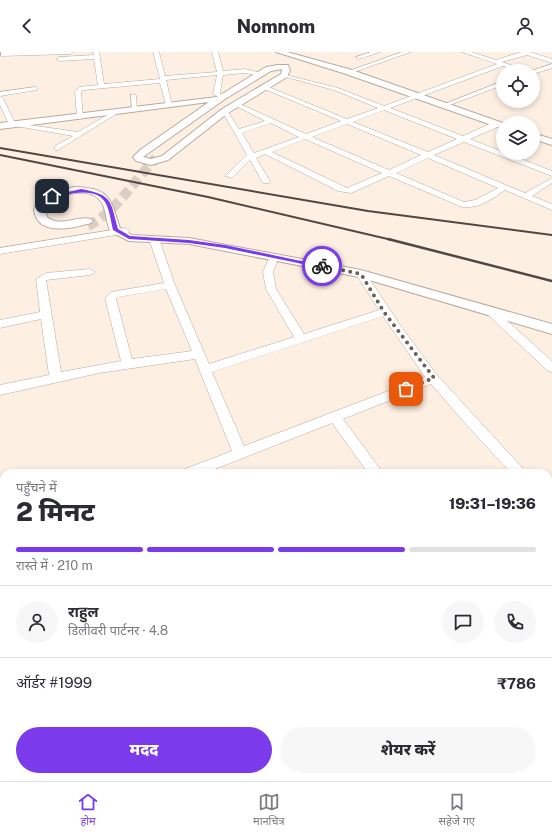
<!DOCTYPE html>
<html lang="hi">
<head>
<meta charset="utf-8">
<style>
  body { margin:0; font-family:"Public Sans","Noto Sans Devanagari",sans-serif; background:#f7f7f7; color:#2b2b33; height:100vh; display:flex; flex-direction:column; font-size:15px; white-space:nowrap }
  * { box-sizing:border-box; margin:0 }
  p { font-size:13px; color:#7c7c81 }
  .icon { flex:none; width:22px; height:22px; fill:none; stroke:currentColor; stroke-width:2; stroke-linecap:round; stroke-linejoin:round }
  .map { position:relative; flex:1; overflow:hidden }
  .drawer { position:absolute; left:0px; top:417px; width:552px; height:312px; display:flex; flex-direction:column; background:#fff; border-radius:12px 12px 0 0; box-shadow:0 2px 6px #0003 }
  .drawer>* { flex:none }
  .controls { position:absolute; left:496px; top:12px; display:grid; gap:8px }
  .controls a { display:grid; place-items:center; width:44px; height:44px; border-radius:50%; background:#fff; box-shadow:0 2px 6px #0003; font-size:20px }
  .pin { position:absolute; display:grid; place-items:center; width:34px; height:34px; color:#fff; margin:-17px; border-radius:8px; box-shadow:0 2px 6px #0006 }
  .courier { position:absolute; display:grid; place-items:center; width:40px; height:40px; margin:-20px; border:3px solid #7c3aed; border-radius:50%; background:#fff; color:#222; box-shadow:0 1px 5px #0007 }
  .head em { font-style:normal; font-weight:800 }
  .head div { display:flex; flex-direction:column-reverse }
  .head { display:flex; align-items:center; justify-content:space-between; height:68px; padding:0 16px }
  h1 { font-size:26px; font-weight:800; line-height:30px }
  .bar { display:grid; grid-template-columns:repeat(4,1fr); gap:6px 4px; align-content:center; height:48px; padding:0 16px }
  .bar i { height:5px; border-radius:3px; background:#e1e1e2 }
  .bar .active { background:#7c3aed }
  .bar p { grid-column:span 4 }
  .line { display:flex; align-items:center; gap:10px; padding:0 16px; border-top:1px solid #e1e1e2 }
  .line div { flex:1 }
  .round { display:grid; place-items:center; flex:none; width:42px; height:42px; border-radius:21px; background:#f7f7f7 }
  .primary-button { display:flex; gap:8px; margin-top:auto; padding:8px 16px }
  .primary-button a { flex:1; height:46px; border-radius:24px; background:#7c3aed; color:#fff; font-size:16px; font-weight:800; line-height:46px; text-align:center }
  .primary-button a+a { background:#f7f7f7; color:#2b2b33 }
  header { display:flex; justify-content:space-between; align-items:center; height:52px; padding:0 16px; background:#fff; font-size:18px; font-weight:800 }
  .menu { display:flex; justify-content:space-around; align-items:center; height:56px; border-top:1px solid #e1e1e2; background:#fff; font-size:11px; color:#7c7c81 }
  .menu a { display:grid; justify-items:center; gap:2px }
  .menu .active { color:#7c3aed }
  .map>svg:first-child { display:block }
</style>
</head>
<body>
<header><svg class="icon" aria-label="back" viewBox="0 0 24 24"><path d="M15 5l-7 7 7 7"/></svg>Nomnom<svg class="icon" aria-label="person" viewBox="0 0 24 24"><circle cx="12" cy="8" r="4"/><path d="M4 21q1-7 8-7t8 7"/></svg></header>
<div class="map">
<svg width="552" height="729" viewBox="0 0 552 729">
  <rect width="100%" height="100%" fill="#feefe3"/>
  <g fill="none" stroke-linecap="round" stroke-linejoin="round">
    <path stroke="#dccec4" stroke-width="10" stroke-dasharray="10 5" stroke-linecap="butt" d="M88,174C118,158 133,130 156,106"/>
    <g stroke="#b8aa9e" stroke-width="1">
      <path id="minor" d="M1,0H73L70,2L1,4Z
        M93,0H99L104,32L160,27L153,0H159L165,24L217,20L212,0H218L223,19L245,17L265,22L262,24L245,21L223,23L220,41L225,45L222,47L213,42L217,23L166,28L172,53L169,55L166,53L160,31L83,38L81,40L83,65L80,67L77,65L75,40L79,35L98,33L94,7L59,9L56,7L59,5L94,3Z
        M371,0H380L359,7L356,5Z
        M402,0H411L351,21L346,20Z
        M462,0H471L496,8L521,0H530L552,7V11L527,3L502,10L528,19H519L503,14L390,56L463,84L494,70H500V74L470,87L552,119V124L464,90L434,103L525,141L552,126V131L532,144L552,152V158L505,138C492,147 479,157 462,155L389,124L351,141L338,139L265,102L256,106L270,129L269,131H263L250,108L232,126L225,124L247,103L222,59L223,58H227L239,77L265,69L234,53V51H238L306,82L341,69L262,36V34H266L347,67L378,56L334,38L282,24V22L338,36L384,54L497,12ZM384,58L457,87L428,100L353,70ZM271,71L299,85L254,101L242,81ZM347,72L421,103L389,118L312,85ZM305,87L382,121L347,136L272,100ZM428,106L498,136L475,148L464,150L396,121Z
        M552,12V16L533,22V19H531Z
        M503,29V33L447,54L442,53Z
        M35,35L38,37L37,38L0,44V40Z
        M131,42L136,43L137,58L132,57Z
        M0,44L3,46L15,71L78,80L116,58L121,59L58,98H55V94L73,84L16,74L10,75L0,53Z
        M125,176L130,179L128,181L0,202V196Z
        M154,184L159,187L175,233L209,312L294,285L266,237L263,220L271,202H277L279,204L273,220L276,237L304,282L379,258L356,222L361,219L365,220L400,273L437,323L527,421H511L464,370L431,332L343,367L383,421H368L332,371L205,421H183L185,417L232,399L195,307L99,321L0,343V333L49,323L41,267L0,276V268L40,260L36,227L46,221L90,217L95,220L90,223L46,228L61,320L121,309L105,246L111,240L164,231L149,187ZM166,237L192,299L132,307L116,247L118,245ZM383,264L425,325L244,394L212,320Z
        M489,255L493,256L552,309V320L548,319L485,260L484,258Z
        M548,444L552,445V460L548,459Z
        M4,486V501L0,502V487Z
        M552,506V521L548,522V507Z
        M4,588V606L0,607V589Z
        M552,704V725L546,729H522L523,725H548V706Z
        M122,725H149L147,729H121Z
        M275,725H295L296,729H276Z
        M387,725H408L409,729H389Z"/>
    </g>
    <g stroke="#b8aa9e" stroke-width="2">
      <path id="tertiary" d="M276,0H287L352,18L503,71V77L346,22Z
        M278,13H288L290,18L287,25L228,61L168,108L151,113L136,109L133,105L140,98L209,50L0,77V71L217,45L266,15ZM282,17L281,22L222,57L162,104L151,107L143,105L225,47L271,19Z
        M533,81L552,87V93L533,87Z
        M75,135C111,136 110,147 120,176L132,183L189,186L361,218L552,272V282L359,225L189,192L129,189L111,180C106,172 107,162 103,153C93,132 61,142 47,152L45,158L47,165C60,176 77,163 91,167L93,169L91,171C73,176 38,185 34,158C37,141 61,137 75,135Z
        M0,493L4,495V533L0,532Z
        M24,725H48L49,729H23Z"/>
    </g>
    <use href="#minor" fill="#fff" fill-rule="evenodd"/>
    <use href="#tertiary" fill="#fff" fill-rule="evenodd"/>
    <path stroke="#4f4842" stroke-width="2" d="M0,96L368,159L552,183
      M0,103L208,145L392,188"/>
    <path stroke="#4f4842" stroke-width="2.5" d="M388,187L552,229"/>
  </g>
  <path fill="#7c3aed" d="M81,137C113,143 110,148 118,177L130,184L189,188L225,193L325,214L322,216L225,196L189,191L129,187L113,178C111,170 110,161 107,154C99,133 68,142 52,146L50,144Z"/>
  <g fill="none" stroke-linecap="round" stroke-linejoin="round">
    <path stroke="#6a615a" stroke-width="4" stroke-dasharray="0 7.2" d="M322,214L361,222L384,260L434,326L406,337"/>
  </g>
</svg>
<div class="controls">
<a><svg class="icon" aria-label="locate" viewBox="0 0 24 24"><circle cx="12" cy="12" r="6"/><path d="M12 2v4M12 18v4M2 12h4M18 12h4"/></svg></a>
<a><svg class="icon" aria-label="layers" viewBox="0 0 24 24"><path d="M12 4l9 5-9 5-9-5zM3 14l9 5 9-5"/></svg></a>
</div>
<div class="pin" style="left:406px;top:337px;background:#ea580c"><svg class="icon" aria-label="bag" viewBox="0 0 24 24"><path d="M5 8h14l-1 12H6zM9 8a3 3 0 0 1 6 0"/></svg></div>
<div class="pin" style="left:52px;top:144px;background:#1f2937"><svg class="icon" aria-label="home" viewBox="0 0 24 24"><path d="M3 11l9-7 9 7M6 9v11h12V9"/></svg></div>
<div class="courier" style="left:322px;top:214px"><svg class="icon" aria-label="bike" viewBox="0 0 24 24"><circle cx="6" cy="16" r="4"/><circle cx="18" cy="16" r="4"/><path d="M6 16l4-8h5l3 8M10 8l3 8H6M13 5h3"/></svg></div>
<section class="drawer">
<div class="head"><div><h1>2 मिनट</h1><p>पहुँचने में</p></div><em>19:31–19:36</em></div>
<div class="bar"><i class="active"></i><i class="active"></i><i class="active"></i><i></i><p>रास्ते में · 210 m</p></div>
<div class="line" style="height:72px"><a class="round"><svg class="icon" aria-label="person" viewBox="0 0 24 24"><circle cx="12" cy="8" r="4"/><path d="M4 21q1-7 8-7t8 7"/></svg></a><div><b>राहुल</b><p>डिलीवरी पार्टनर · 4.8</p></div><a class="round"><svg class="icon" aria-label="chat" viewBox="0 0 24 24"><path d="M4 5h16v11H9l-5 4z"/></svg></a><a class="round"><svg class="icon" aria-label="phone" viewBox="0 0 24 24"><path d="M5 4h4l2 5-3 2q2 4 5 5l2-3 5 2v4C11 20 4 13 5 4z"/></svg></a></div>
<div class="line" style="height:52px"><div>ऑर्डर #1999</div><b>₹786</b></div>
<div class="primary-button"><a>मदद</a><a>शेयर करें</a></div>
</section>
</div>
<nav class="menu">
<a class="active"><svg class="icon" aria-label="home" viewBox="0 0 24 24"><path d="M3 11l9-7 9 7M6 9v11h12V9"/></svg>होम</a>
<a><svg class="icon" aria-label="map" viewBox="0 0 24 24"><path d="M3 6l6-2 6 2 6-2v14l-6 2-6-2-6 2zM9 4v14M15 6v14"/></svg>मानचित्र</a>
<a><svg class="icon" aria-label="saved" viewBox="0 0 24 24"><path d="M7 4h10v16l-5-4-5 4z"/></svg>सहेजे गए</a>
</nav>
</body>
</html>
